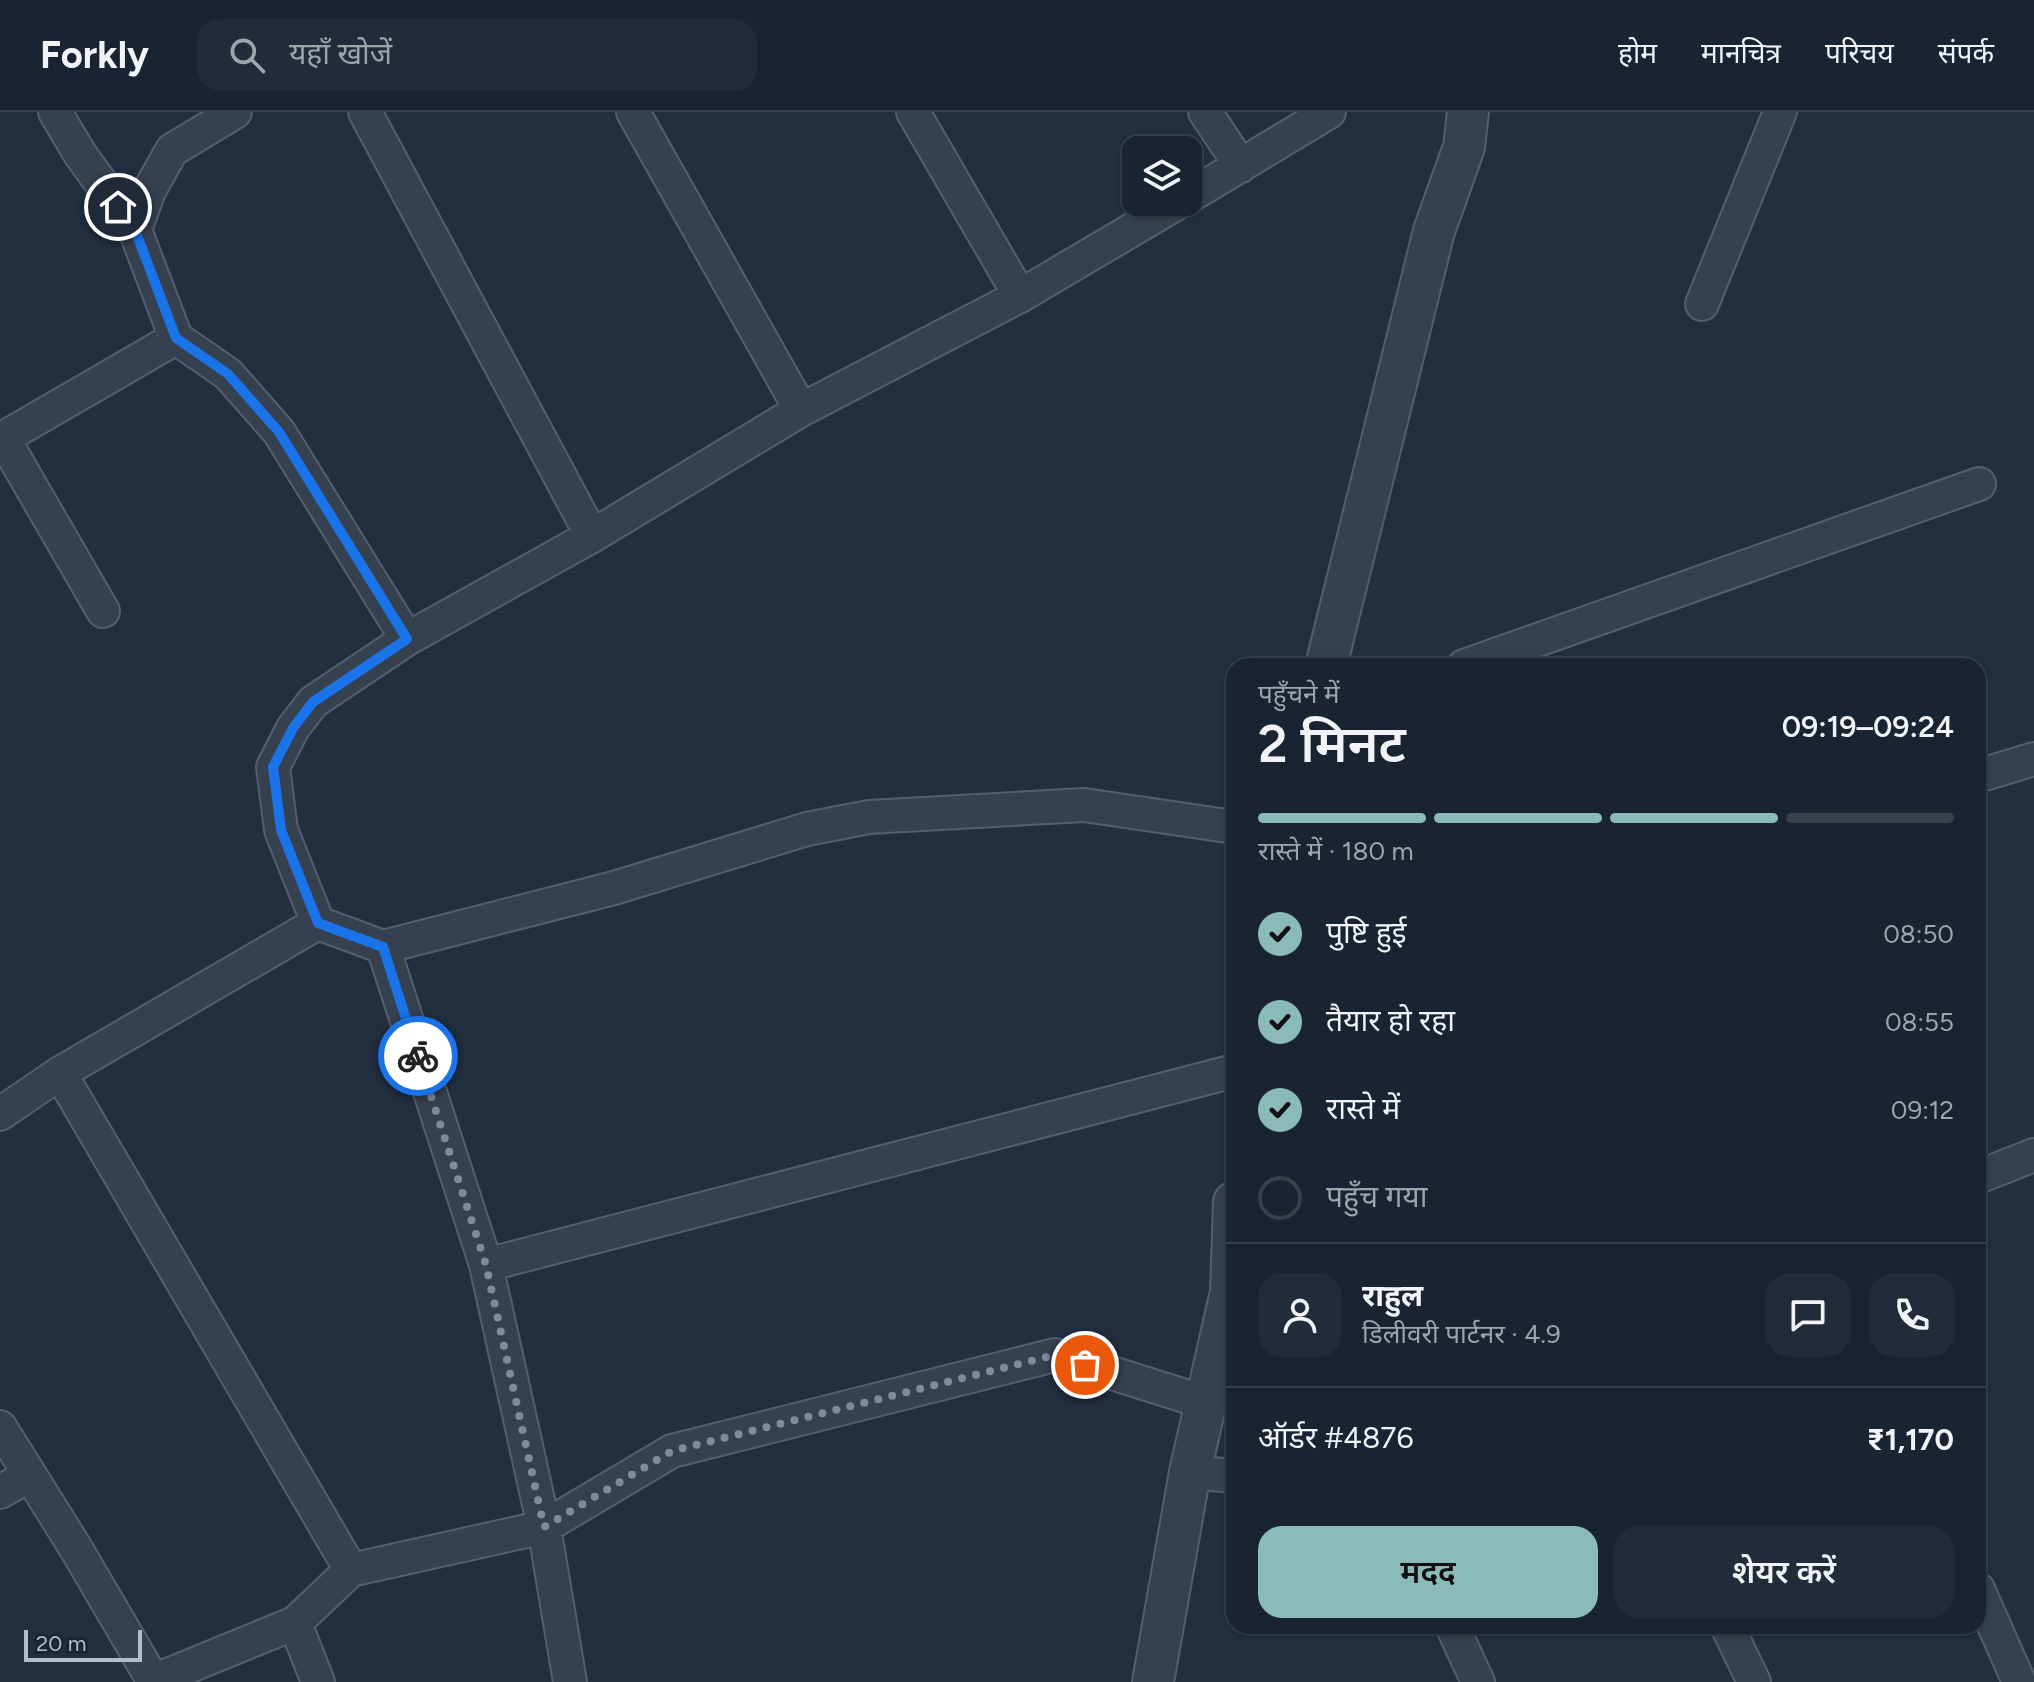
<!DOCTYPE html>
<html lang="hi">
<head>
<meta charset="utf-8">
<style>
  body { margin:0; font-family:Figtree,"Noto Sans Devanagari",sans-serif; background:#222b39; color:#f1f3f6; height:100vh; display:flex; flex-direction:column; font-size:30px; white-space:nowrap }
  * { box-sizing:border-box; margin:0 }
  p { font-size:26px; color:#9fa4ab }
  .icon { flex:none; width:44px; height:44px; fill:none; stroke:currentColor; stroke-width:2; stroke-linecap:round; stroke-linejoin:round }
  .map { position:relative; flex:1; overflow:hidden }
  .details { position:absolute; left:1226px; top:546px; width:760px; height:976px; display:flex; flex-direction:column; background:#192331; border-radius:24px; box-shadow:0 2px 6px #0004,0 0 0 2px #37404d }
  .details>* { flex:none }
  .controls { position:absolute; left:1122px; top:24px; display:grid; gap:16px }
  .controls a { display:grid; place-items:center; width:80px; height:80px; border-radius:16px; background:#192331; box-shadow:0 2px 6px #0004,0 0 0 2px #37404d; font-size:40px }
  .scale { position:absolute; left:24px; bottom:20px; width:118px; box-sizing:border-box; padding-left:8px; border:4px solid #b2bccb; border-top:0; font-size:22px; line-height:28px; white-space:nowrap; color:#b2bccb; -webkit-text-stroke:6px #1b2635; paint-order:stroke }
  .pin { position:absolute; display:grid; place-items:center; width:68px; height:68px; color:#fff; margin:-34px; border:4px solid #fff; border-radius:50%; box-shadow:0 2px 8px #0007 }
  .courier { position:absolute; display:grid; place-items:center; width:80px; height:80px; margin:-40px; border:6px solid #1a73e8; border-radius:50%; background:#fff; color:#222; box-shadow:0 2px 10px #0007 }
  .summary em { font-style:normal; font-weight:600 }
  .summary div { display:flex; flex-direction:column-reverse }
  .summary { display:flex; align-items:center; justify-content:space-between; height:136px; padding:0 32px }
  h1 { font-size:52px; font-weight:600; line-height:60px }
  .bar { display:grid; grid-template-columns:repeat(4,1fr); gap:12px 8px; align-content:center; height:96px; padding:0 32px }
  .bar i { height:10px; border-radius:6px; background:#37404d }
  .bar .current { background:#8bbbb9 }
  .bar p { grid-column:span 4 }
  .line { display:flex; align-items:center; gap:20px; padding:0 32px; border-top:2px solid #37404d }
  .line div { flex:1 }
  .round { display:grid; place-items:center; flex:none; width:84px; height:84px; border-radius:24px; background:#222b39 }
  ol { padding:0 32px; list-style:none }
  li { display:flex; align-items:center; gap:24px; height:88px }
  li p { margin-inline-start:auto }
  li .icon { padding:8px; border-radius:50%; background:#8bbbb9; color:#111; stroke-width:4 }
  li:last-child { color:#9fa4ab }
  li i { width:44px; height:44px; border:4px solid #37404d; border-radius:50% }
  .primary-button { display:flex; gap:16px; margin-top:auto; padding:16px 32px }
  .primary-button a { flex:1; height:92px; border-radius:24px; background:#8bbbb9; color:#111; font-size:32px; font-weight:600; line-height:92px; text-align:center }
  .primary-button a+a { background:#222b39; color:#f1f3f6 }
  header { display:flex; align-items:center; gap:48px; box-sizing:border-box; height:112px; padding:0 40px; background:#192331; border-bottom:2px solid #37404d }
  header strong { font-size:38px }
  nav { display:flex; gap:44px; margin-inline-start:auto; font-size:28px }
  .search { width:560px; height:72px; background:#222b39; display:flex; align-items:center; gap:20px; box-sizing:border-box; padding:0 28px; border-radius:24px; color:#9fa4ab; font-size:30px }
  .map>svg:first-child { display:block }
</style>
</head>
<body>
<header>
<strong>Forkly</strong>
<div class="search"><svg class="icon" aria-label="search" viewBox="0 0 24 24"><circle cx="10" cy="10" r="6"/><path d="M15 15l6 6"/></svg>यहाँ खोजें</div>
<nav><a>होम</a><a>मानचित्र</a><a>परिचय</a><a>संपर्क</a></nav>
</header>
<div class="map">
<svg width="2034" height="1570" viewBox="0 0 2034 1570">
  <rect width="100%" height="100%" fill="#212f41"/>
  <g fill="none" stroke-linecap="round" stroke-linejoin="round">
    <g stroke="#545f6e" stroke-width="36">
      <path id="minor" d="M55,0L80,42L135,118
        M235,0L172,38L149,79L135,118L176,226L228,262L279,320L407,527
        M365,0L592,424
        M633,0L801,298
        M913,0L1020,184
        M1205,0L1241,54
        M1188,85L1329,0
        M1702,192L1780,0
        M3,326L103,499
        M0,328L176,226
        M1464,554L1979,372
        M1978,664L2034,647
        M383,835L318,811L281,718L273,655L293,616L313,590L407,527L592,424L801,298L1020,184L1179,90
        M60,961L351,1458
        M0,1002L60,961L318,811
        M1978,1065L2034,1043
        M486,1153L1234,959
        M0,1315L75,1435L153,1568
        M1190,1360L1234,1364
        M0,1380L30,1363
        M1978,1477L2019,1570
        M295,1511L318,1570
        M1452,1514L1478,1570
        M1727,1514L1754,1570
        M151,1570L295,1511L351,1458L544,1415L672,1339L1055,1243L1207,1291
        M570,1570L544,1415L486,1153L383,835L614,776L807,717L869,705L1084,693L1234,715"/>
    </g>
    <g stroke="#545f6e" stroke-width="44">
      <path id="tertiary" d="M1326,554L1434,119L1464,35L1468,0
        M1153,1570L1190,1360L1231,1180L1234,1090"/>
    </g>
    <use href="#minor" stroke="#364150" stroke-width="32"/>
    <use href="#tertiary" stroke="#364150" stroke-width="40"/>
  </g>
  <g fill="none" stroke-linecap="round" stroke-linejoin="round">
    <path stroke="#7f8b9b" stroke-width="8" stroke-dasharray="0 14.4" d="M418,944L486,1153L544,1415L672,1339L1055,1243L1085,1253"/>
    <path stroke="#1a73e8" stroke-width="10" d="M118,95L135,118L176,226L228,262L279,320L407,527L313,590L293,616L273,655L281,718L318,811L383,835L418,944"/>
  </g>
</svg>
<div class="controls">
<a><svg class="icon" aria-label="layers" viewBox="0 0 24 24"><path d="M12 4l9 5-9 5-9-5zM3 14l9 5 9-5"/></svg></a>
</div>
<div class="scale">20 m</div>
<div class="pin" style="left:1085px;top:1253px;background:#ea580c"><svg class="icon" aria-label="bag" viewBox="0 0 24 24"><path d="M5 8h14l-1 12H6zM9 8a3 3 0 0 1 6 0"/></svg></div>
<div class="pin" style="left:118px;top:95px;background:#1f2937"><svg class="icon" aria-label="home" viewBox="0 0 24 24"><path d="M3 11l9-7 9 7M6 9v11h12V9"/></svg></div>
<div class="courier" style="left:418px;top:944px"><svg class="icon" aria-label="bike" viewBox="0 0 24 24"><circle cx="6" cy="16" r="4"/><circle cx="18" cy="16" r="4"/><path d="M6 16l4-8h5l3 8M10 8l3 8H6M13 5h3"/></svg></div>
<section class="details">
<div class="summary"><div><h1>2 मिनट</h1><p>पहुँचने में</p></div><em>09:19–09:24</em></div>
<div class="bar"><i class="current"></i><i class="current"></i><i class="current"></i><i></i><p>रास्ते में · 180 m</p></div>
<ol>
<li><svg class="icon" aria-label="check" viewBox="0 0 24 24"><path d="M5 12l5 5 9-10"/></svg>पुष्टि हुई<p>08:50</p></li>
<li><svg class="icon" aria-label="check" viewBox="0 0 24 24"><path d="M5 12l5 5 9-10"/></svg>तैयार हो रहा<p>08:55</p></li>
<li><svg class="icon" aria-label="check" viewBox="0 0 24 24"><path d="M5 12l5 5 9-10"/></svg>रास्ते में<p>09:12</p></li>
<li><i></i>पहुँच गया</li>
</ol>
<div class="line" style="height:144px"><a class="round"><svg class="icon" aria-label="person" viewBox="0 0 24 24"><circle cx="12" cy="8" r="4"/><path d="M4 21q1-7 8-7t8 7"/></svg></a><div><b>राहुल</b><p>डिलीवरी पार्टनर · 4.9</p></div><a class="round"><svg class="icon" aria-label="chat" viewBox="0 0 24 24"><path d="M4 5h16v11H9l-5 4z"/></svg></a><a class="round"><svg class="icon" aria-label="phone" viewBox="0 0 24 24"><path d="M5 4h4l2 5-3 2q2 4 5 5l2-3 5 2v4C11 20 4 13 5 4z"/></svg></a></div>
<div class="line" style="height:104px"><div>ऑर्डर #4876</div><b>₹1,170</b></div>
<div class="primary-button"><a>मदद</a><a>शेयर करें</a></div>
</section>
</div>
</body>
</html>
